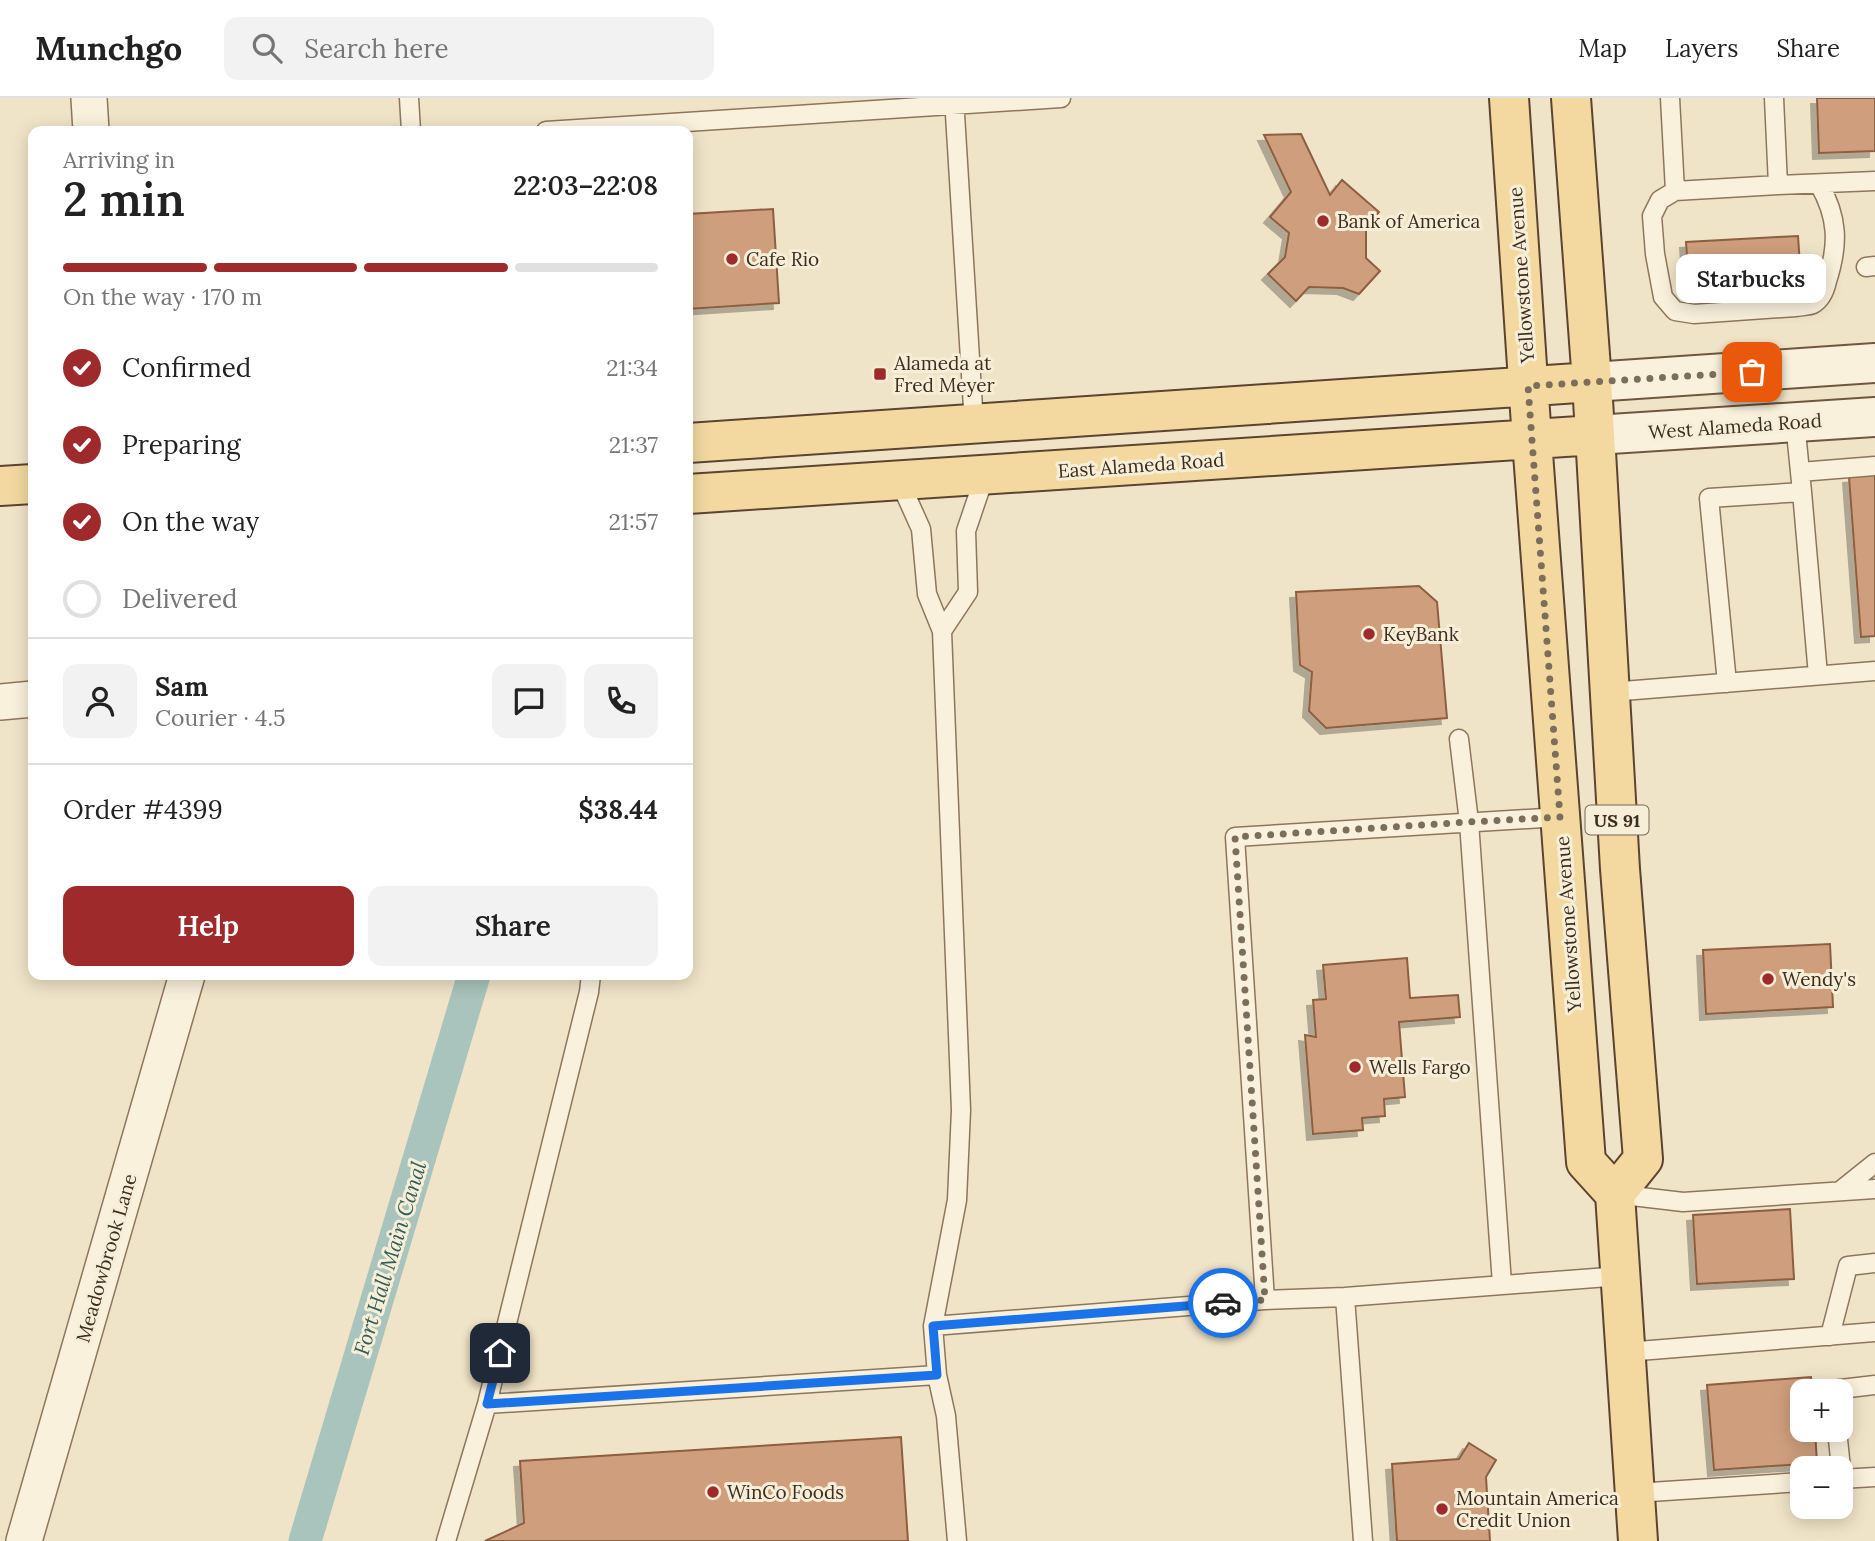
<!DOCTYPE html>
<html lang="en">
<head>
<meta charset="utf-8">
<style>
  body { margin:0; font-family:Lora,serif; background:#f2f2f2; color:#222; height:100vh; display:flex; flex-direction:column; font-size:26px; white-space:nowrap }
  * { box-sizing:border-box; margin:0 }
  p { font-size:23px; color:#767676 }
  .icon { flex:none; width:38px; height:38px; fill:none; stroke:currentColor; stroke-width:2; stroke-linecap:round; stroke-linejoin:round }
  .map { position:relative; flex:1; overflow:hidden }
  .drawer { position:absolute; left:28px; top:28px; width:665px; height:854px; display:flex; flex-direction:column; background:#fff; border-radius:14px; box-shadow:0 4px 18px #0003 }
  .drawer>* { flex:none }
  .controls { position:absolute; left:1790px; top:1281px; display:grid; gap:14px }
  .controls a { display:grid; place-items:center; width:63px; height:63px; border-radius:14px; background:#fff; box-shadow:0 4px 18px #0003; font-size:35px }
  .pin { position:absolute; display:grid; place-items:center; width:60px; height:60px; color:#fff; margin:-30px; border-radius:14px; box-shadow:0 4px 10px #0006 }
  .courier { position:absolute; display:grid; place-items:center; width:70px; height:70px; margin:-35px; border:5px solid #1a73e8; border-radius:50%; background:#fff; color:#222; box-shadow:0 2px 9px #0007 }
  .bubble { position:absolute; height:49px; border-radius:14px; background:#fff; box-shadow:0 4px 18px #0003; font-size:23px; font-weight:600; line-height:49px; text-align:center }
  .summary em { font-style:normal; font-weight:600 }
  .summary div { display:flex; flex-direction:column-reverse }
  .summary { display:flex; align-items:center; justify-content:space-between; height:119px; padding:0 35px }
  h1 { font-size:46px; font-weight:600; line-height:52px }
  .bar { display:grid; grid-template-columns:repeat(4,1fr); gap:10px 7px; align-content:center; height:84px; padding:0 35px }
  .bar i { height:9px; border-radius:5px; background:#e0e0e0 }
  .bar .active { background:#9e2a2b }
  .bar p { grid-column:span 4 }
  .line { display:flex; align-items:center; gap:18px; padding:0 35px; border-top:2px solid #e0e0e0 }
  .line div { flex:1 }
  .round { display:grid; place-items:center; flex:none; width:74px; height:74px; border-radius:14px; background:#f2f2f2 }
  ol { padding:0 35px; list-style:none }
  li { display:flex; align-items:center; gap:21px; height:77px }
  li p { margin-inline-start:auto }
  li .icon { padding:7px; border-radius:50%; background:#9e2a2b; color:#fff; stroke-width:4 }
  li:last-child { color:#767676 }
  li i { width:38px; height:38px; border:4px solid #e0e0e0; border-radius:50% }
  .action { display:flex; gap:14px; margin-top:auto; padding:14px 35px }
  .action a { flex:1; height:80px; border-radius:14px; background:#9e2a2b; color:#fff; font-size:28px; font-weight:600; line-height:80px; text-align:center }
  .action a+a { background:#f2f2f2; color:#222 }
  header { display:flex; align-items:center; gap:42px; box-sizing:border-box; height:98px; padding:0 35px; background:#fff; border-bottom:2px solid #e0e0e0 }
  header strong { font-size:33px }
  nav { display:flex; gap:38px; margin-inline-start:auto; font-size:24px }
  .search { width:490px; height:63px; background:#f2f2f2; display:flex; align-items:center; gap:18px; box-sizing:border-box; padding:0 24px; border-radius:14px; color:#767676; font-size:26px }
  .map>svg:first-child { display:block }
</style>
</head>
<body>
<header>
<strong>Munchgo</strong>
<div class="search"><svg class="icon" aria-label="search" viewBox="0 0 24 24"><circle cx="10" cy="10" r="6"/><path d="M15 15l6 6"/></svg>Search here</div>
<nav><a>Map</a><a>Layers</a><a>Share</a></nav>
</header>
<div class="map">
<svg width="1875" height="1443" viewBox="0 0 1875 1443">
  <defs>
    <filter id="shadow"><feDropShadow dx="-6" dy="6" stdDeviation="0" flood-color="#0004"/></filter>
  </defs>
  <rect width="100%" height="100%" fill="#f0e4c8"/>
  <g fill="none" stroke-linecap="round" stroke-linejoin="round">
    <path stroke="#a9c4bc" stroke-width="33" d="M305,1443L474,877"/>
  </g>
  <path fill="#cf9f7d" stroke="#8d5f41" stroke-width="2" filter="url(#shadow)" d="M1817,0H1875V53L1819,55Z
    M1301,36L1330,97L1342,82L1379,114L1366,128V160L1380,173L1359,196L1343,190L1309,189L1296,203L1268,176L1285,159L1289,135L1270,119L1291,94L1264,37Z
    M773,111L779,205L688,211V116Z
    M1798,138L1801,182L1689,188L1686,144Z
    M1875,377V538L1861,539L1849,379Z
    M1419,488L1437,504L1447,620L1326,630L1309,613L1312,574L1300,567L1296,494Z
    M1830,846L1833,909L1706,916L1703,852Z
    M1407,860L1410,900L1458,897L1460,919L1399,924L1405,999L1384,1001L1385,1018L1362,1020L1363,1032L1313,1036L1305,937L1316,939L1313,902L1326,901L1323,867Z
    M1790,1111L1794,1181L1697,1186L1693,1117Z
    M1811,1279L1812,1293H1802V1332H1815L1817,1365L1714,1372L1707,1287Z
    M901,1339L908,1443H485L524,1425L520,1363Z
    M1469,1345L1496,1362L1486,1379L1490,1443H1397L1392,1366L1459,1361Z"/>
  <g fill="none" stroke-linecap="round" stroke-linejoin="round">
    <g stroke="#8d765c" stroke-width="21">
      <path id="service" d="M409,0L411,33
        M954,0L974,326
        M1670,0L1675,93L1778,87L1774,0
        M546,33L1061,0
        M1778,87L1875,83
        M1675,93L1660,102L1652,118L1655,156L1663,199L1675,213L1694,216L1796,209C1801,208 1809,208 1813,206C1822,201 1825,192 1827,183C1839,146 1838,119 1819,86
        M1866,169L1875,168
        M1800,374L1875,368
        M899,382L921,431L927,496L942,533L961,1012L957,1102L933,1228L937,1277L946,1318L957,1443
        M1802,394L1818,577
        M942,533L968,494L966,433L985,377
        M1727,585L1709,400L1802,394L1795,324
        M1610,594L1875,573
        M1459,641L1469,724L1502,1186
        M1840,1093L1875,1065
        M1615,1096L1683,1104L1875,1091
        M1345,1199L1363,1443
        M1265,1202L1235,739L1560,719
        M933,1228L1265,1202L1345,1199L1621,1178
        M1830,1238L1848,1168L1875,1165
        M1626,1254L1875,1234
        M1832,1293V1292L1875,1287
        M487,1306L937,1277
        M1837,1332L1841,1370
        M1841,1381L1875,1379
        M1635,1395L1802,1384
        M446,1443L487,1306L589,894L591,877"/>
    </g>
    <g stroke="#8d765c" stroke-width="38">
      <path id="minor" d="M89,0L91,33
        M0,604L33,601
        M24,1443L187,877"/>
    </g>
    <g stroke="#6f573f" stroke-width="42">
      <path id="secondary" d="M1592,284L1875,265
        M1595,337L1875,319"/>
    </g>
    <g stroke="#5b4430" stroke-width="42">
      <path id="primary" d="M1509,0L1532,342L1586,1064L1615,1096L1638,1443
        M1571,0L1592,284L1620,771L1643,1061L1615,1096
        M688,345L1592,284
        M0,388L33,386
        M688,396L1595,337"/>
    </g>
    <use href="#service" stroke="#faf1dc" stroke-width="18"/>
    <use href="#minor" stroke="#faf1dc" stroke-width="35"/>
    <use href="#secondary" stroke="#faf1dc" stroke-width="38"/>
    <use href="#primary" stroke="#f3d9a0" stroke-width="38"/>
  </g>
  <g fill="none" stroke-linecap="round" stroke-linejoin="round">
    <path stroke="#7c6e5b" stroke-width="7" stroke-dasharray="0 12.6" d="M1223,1205L1265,1202L1235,739L1469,724L1560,719L1528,288L1752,274"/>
    <path stroke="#1a73e8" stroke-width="9" d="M500,1255L487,1306L937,1277L933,1228L1223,1205"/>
  </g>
  <g fill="#9e2a2b" stroke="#f7eed8" stroke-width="2.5">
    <circle cx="1323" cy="123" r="7"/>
    <circle cx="732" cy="161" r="7"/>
    <rect x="873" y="269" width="14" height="14" rx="3.5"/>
    <circle cx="1369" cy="536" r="7"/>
    <circle cx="1768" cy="881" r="7"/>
    <circle cx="1355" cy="969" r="7"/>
    <circle cx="713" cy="1394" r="7"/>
    <circle cx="1442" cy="1411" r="7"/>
  </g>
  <g text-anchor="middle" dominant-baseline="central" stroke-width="6" stroke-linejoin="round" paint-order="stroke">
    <rect fill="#f7eed8" stroke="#756857" stroke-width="2" x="1585.5" y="707.5" width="63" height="29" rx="5"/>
    <g font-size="18" font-weight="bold" fill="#3d2e20">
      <text x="1617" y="722">US 91</text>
    </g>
    <g font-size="19" fill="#3d2e20" stroke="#f7eed8" text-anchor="start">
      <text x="1337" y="123">Bank of America</text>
      <text x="746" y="161">Cafe Rio</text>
      <text x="894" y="265">Alameda at<tspan x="894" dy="22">Fred Meyer</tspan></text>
      <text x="1383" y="536">KeyBank</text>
      <text x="1782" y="881">Wendy's</text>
      <text x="1369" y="969">Wells Fargo</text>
      <text x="727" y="1394">WinCo Foods</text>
      <text x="1456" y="1400">Mountain America<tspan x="1456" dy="22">Credit Union</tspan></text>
    </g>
    <g font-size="19" fill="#3d2e20" stroke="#f7eed8">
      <text transform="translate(1521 177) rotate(-94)">Yellowstone Avenue</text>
      <text transform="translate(1735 328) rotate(-4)">West Alameda Road</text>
      <text transform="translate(1141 367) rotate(-4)">East Alameda Road</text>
      <text transform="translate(1568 826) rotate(-94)">Yellowstone Avenue</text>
      <text transform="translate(106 1160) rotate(-74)">Meadowbrook Lane</text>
    </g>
    <g font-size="21" font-style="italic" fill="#2f5d5a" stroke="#f7eed8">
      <text transform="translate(390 1160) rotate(-73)">Fort Hall Main Canal</text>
    </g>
  </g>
</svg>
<div class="controls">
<a>+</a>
<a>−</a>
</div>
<div class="pin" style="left:1752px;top:274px;background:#ea580c"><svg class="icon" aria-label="bag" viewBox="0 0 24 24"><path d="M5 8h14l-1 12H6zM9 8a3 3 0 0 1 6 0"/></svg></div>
<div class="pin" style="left:500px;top:1255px;background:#1f2937"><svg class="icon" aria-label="home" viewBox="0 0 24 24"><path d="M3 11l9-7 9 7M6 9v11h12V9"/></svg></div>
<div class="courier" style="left:1223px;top:1205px"><svg class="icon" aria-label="car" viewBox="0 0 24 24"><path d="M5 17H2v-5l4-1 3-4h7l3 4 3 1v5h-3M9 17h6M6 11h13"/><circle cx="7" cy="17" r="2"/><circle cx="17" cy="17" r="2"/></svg></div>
<div class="bubble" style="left:1676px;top:156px;width:150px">Starbucks</div>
<section class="drawer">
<div class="summary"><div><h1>2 min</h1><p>Arriving in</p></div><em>22:03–22:08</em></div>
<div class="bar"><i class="active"></i><i class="active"></i><i class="active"></i><i></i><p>On the way · 170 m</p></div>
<ol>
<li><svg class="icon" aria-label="check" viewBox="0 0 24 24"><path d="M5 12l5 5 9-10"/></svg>Confirmed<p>21:34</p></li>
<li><svg class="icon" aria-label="check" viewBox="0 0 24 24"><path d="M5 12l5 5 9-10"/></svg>Preparing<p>21:37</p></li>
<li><svg class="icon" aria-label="check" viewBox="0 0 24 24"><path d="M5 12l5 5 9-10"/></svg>On the way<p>21:57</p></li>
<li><i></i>Delivered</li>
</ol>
<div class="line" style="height:126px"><a class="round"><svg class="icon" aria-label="person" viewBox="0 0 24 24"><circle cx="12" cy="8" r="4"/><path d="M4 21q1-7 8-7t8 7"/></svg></a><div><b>Sam</b><p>Courier · 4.5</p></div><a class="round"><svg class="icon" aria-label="chat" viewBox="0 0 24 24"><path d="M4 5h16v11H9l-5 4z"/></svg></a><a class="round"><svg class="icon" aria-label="phone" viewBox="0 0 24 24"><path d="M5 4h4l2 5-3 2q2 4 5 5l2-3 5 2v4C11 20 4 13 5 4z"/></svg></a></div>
<div class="line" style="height:91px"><div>Order #4399</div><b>$38.44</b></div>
<div class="action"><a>Help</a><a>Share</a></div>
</section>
</div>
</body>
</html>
